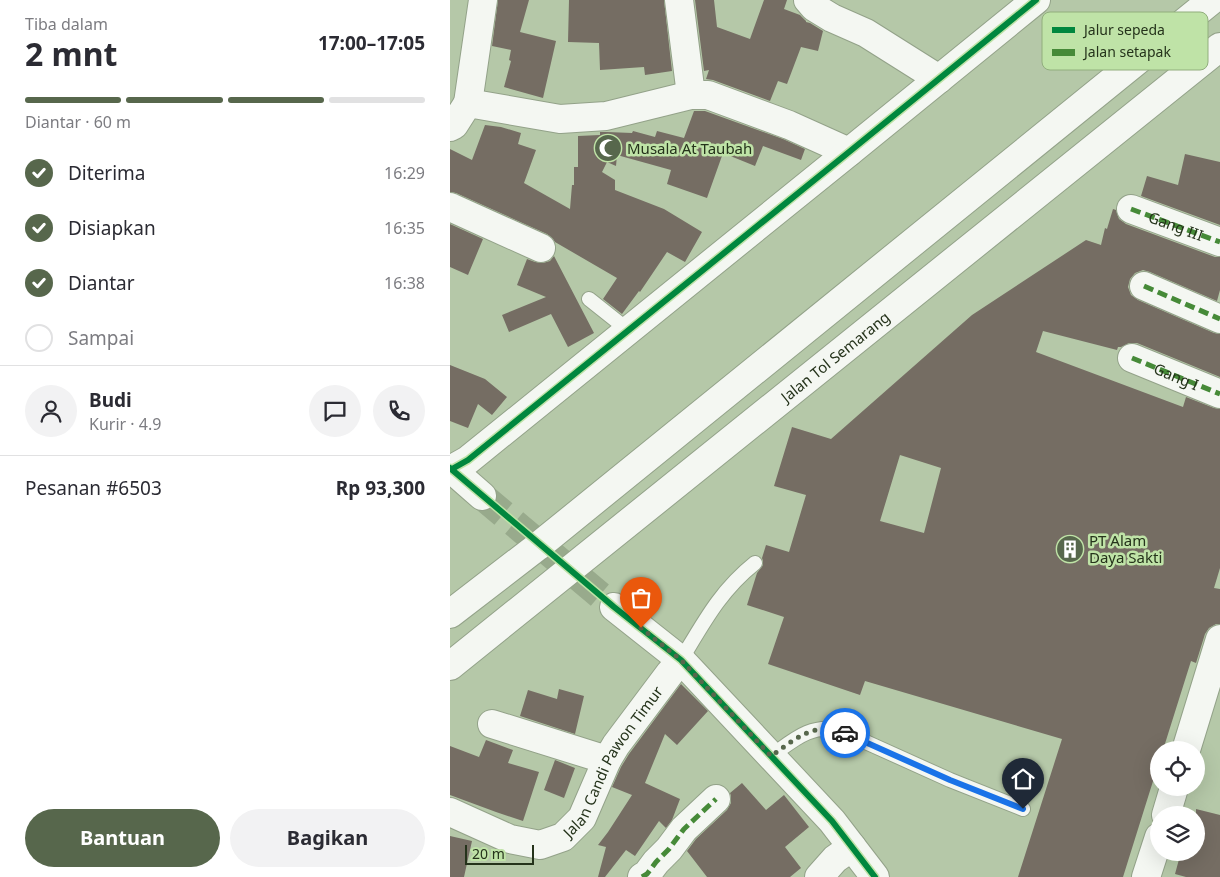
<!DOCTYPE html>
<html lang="id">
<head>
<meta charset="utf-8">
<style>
  body { margin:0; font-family:"Noto Sans",sans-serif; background:#f2f2f3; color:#2b2b33; height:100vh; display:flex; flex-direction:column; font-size:19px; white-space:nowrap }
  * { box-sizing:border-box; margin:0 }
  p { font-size:16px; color:#7c7c81 }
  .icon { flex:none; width:28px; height:28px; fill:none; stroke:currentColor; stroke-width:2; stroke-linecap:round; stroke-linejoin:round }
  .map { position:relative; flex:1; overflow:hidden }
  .details { display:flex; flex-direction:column; background:#fff; width:450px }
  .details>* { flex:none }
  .buttons { position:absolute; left:700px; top:741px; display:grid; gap:10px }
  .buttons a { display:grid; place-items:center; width:55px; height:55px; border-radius:50%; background:#fff; box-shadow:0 5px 20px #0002; font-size:25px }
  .scale { position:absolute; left:15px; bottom:12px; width:69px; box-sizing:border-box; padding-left:5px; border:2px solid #25331b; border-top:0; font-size:14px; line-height:18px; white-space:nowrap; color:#25331b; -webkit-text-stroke:4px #bfe3a7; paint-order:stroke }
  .pin { position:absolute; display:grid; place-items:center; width:42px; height:42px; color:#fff; margin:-51px -21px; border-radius:50% 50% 50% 0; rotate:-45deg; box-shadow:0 0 5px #0007 }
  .pin .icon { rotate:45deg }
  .courier { position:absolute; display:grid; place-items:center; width:50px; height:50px; margin:-25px; border:4px solid #1a73e8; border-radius:50%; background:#fff; color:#222; box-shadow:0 1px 6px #0007 }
  .summary em { font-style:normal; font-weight:700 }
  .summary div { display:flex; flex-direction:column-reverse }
  .summary { display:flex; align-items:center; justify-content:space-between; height:85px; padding:0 25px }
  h1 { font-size:32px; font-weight:700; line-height:38px }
  .bar { display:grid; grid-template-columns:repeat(4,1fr); gap:8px 5px; align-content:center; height:60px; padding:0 25px }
  .bar i { height:6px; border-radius:4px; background:#e1e1e2 }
  .bar .current { background:#57674c }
  .bar p { grid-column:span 4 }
  .line { display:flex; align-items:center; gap:12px; padding:0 25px; border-top:1px solid #e1e1e2 }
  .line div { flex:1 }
  .round { display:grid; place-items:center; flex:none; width:52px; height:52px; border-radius:26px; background:#f2f2f3 }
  ol { padding:0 25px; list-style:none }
  li { display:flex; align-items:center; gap:15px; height:55px }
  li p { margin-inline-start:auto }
  li .icon { padding:5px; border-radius:50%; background:#57674c; color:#fff; stroke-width:4 }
  li:last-child { color:#7c7c81 }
  li i { width:28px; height:28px; border:2px solid #e1e1e2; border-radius:50% }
  .action { display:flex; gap:10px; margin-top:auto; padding:10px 25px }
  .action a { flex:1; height:58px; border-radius:30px; background:#57674c; color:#fff; font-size:20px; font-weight:700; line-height:58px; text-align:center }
  .action a+a { background:#f2f2f3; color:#2b2b33 }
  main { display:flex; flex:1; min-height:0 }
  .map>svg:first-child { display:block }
</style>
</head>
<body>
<main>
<section class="details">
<div class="summary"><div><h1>2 mnt</h1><p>Tiba dalam</p></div><em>17:00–17:05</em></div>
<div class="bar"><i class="current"></i><i class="current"></i><i class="current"></i><i></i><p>Diantar · 60 m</p></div>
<ol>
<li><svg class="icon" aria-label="check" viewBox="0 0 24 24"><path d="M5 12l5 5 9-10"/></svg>Diterima<p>16:29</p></li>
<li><svg class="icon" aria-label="check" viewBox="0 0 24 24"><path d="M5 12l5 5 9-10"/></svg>Disiapkan<p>16:35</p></li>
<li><svg class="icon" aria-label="check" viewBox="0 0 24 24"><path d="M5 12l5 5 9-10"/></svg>Diantar<p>16:38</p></li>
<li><i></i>Sampai</li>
</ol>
<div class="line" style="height:90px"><a class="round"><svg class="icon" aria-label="person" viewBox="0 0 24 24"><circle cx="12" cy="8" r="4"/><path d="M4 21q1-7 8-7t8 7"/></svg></a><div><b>Budi</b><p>Kurir · 4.9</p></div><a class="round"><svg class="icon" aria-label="chat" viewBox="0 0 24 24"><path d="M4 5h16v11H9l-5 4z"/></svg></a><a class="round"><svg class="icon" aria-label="phone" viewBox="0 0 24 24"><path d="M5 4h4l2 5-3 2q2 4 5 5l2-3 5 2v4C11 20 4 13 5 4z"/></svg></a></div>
<div class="line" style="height:65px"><div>Pesanan #6503</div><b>Rp 93,300</b></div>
<div class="action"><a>Bantuan</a><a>Bagikan</a></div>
</section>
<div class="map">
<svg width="770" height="877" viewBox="0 0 770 877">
  <rect width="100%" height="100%" fill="#b5c8a8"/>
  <path fill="#756d63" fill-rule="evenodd" d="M48,0H79L70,32L106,41L93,98L54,87L61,61L59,60L61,50L42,46Z
    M119,0H214L222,71L195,75L194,67L150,70L149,43L118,42Z
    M245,0H264L267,27L300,39L314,0H337L334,9L350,15L356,21V22L360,23L373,31L368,51L351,47L337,84L328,81L320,101L263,80L256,79L259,70L254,71Z
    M244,111H255L333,139L355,149L351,160L313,146L305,166L273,153L257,198L217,184L221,170L167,155L166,166L157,162L152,172L165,180V190L214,209L252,232L235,262L217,252L190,292L189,291L172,314L153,299L167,278L105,242L103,239L97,234L6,193L0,192V149L22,160L35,125L51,127L71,133L68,144L86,150L74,183L120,209L122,185H124V167H128V136L150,135V132H157L182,133L183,131L205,137L207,131L234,138Z
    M735,154L770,162V225L691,196L697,176L728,185Z
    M663,209L666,210L669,219L676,224L765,257H770V290L767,301L700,272L693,270L685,273L680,279L678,287L681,295L688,300L764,333L770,334V377L687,343H679L671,347H668L667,350L593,331L586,352L733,407L736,397L764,408L770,409V568L764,588L770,589V624H766L759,628L755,634L746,663L741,661L713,750H709V762L673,877H568L612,739L415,681L410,695L318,664L334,617L297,605L307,573L313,565V561L312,558L316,545L339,552L356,495L324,486L342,427L381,439L522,315L636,240L651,245L655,228L657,229ZM450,455L491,468L474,533L430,521Z
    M0,224L33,239L18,275L0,267Z
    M104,256L144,333L118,347L101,314L59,332L52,315L96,297L67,285L77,259L85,262L93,263L100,261Z
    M0,365L35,379L57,397L42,415L28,404L18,428L0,421Z
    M231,684L258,711L227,745L215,734L195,783L230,799L222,820L216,828L209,821L185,856L176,850L155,877H148L156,847L148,845L158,832L182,795L162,787L171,767L179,754Z
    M109,689L134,696L125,734L70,716L78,690L107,699Z
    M36,740L63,750L58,763L89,772L73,821L46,812L0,795V746L29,757Z
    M105,760L125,768L114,798L94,790Z
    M292,783L316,810L334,795L359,827L335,847L351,868L340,877H257L237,851L246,839L277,810L281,803V796L280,793Z
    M746,809L770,815V877H736L725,874L731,852H746Z
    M0,836L22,841L14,877H0Z"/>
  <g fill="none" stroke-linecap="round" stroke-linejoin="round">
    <path stroke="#98aa8c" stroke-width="28" stroke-dasharray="28 14" stroke-linecap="butt" d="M32,496L164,607"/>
    <g stroke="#93a289" stroke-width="16">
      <path id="lane" d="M139,299L178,330
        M231,660C254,622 270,591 305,563
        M321,756C344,740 360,724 389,730L500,780L573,809"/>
    </g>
    <g stroke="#93a289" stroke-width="30">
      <g id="street">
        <path d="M229,0L241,95"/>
        <path d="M358,0L364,7L382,18L416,33L489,79"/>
        <path d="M18,103L33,0"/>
        <path d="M0,127L4,125L18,103L110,119L156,116L241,95H258L339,125L399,152"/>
        <path d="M0,207L91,248"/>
        <path d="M681,209L770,242"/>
        <path d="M694,286L770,319"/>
        <path d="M682,358L770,394"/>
        <path d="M0,468L32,496"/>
        <path d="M2,469L18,460L399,152L586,0"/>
        <path d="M164,607L231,660L382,821L425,877"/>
        <path d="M42,724L157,760"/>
        <path d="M736,750L770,639"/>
        <path id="s1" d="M0,812L60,839L90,845L113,837L132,818L157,760L166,745L220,673L231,660"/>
        <path d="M716,815L724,788"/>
        <path d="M192,877L197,874L206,862L219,849L234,829L266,799"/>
        <path d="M369,877L385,859L402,847"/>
        <path d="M696,877L709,837"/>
      </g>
    </g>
    <g stroke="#93a289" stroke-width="30">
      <g id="highway">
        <path d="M0,614L87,547L762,0"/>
        <path id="s2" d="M0,666L770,47"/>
      </g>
    </g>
    <use href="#lane" stroke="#f4f7f2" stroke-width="14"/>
    <use href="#street" stroke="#f4f7f2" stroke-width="28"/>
    <use href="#highway" stroke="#f4f7f2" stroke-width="28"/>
    <g stroke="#468a38" stroke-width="5" stroke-dasharray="10 5" stroke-linecap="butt">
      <path id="s3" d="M681,209L770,242"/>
      <path d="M694,286L770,319"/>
      <path id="s4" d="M682,358L770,394"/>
      <path d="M192,877L197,874L206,862L219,849L234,829L266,799"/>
    </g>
    <g stroke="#bfe3a7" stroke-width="9">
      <path id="cycleway" d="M0,468L164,607L231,660L382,821L425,877
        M2,469L18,460L399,152L586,0"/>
    </g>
    <use href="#cycleway" stroke="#00873e" stroke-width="6"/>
  </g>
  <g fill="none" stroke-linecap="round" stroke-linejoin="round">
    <path stroke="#57674c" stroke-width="5" stroke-dasharray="0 9" d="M191,628L231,660L321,756C344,740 365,720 395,733"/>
    <path stroke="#1a73e8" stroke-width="6" d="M395,733L500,780L573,809"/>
  </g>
  <defs>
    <g id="mosque-disc" transform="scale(1.4375)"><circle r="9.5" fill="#57674c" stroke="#bfe3a7"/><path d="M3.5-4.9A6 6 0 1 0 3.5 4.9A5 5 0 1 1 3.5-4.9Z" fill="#fff"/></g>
    <g id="building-disc" transform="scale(1.4375)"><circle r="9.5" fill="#57674c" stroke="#bfe3a7"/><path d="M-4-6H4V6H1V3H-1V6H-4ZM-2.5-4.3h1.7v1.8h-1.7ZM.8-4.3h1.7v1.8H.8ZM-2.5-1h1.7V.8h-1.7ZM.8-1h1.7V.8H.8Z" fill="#fff"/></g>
  </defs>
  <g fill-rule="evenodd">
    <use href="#mosque-disc" x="158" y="148"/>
    <use href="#building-disc" x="620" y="549"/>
  </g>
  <g text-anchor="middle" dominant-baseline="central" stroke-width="5" stroke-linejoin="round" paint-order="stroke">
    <g font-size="15" fill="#25331b" stroke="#bfe3a7" text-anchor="start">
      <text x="177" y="148">Musala At Taubah</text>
      <text x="639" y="540">PT Alam<tspan x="639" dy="17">Daya Sakti</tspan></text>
    </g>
    <g font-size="15" fill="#25331b" stroke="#bfe3a7">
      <text stroke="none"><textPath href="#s3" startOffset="48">Gang III</textPath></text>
      <text stroke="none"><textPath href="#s2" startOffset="494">Jalan Tol Semarang</textPath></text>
      <text stroke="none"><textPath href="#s4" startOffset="48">Gang I</textPath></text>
      <text stroke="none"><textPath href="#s1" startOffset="212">Jalan Candi Pawon Timur</textPath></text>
    </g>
  </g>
  <rect x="592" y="12" width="166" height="58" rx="8" fill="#bfe3a7" stroke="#91ae7d" stroke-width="1"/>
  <rect x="602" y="27" width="23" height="6" fill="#00873e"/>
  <rect x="602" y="49" width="23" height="7" fill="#468a38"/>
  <g font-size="14" fill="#25331b">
    <text x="634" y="35">Jalur sepeda</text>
    <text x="634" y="57">Jalan setapak</text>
  </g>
</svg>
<div class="buttons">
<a><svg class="icon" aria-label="locate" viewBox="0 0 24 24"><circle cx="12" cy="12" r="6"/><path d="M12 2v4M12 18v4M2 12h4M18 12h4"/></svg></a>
<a><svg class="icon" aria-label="layers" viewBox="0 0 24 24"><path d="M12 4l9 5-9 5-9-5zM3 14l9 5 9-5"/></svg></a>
</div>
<div class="scale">20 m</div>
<div class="pin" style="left:191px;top:628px;background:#ea580c"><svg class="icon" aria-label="bag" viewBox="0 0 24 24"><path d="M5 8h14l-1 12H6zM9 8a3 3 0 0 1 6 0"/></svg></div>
<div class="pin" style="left:573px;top:809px;background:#1f2937"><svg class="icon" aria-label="home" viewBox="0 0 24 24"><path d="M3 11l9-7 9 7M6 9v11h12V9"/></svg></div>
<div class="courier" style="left:395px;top:733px"><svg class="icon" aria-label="car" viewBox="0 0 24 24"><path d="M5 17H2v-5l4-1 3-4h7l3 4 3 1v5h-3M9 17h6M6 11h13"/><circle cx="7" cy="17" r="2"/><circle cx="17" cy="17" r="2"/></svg></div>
</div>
</main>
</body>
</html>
